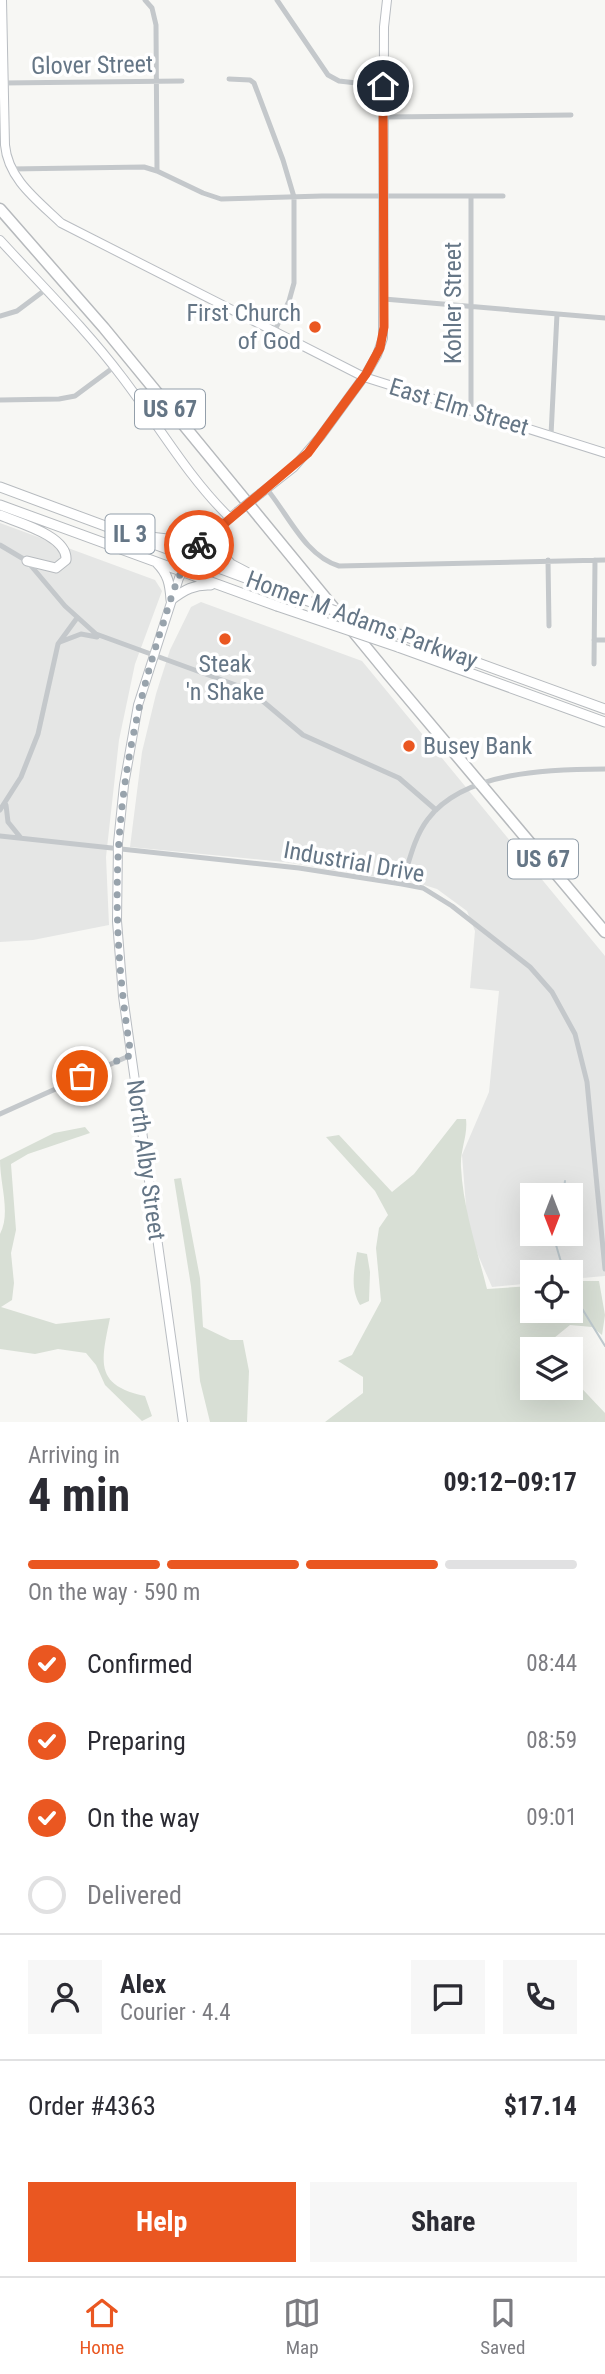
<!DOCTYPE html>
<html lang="en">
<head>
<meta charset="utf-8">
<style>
  body { margin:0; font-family:"Roboto Condensed",sans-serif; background:#f7f7f7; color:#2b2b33; height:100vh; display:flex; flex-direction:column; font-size:26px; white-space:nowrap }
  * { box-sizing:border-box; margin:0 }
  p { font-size:23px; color:#7c7c81 }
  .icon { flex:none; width:38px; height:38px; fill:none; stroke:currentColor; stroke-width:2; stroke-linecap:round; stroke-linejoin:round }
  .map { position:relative; height:1422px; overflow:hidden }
  .drawer { display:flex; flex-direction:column; background:#fff; flex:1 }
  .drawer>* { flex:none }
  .needle { width:46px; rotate:180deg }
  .buttons { position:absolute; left:520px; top:1183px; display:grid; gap:14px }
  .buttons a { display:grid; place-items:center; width:63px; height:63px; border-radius:0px; background:#fff; box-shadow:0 7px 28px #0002; font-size:35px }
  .pin { position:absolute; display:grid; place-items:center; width:60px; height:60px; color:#fff; margin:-30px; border:4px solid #fff; border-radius:50%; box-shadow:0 2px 7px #0007 }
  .courier { position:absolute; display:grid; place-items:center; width:70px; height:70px; margin:-35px; border:5px solid #ea5721; border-radius:50%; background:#fff; color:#222; box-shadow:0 2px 9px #0007 }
  .head em { font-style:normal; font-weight:700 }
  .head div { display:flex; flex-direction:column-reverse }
  .head { display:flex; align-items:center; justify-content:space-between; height:119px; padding:0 28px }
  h1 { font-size:46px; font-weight:700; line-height:52px }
  .bar { display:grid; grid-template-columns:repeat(4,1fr); gap:10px 7px; align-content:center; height:84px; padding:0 28px }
  .bar i { height:9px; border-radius:5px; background:#e1e1e2 }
  .bar .current { background:#ea5721 }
  .bar p { grid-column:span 4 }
  .line { display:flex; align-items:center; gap:18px; padding:0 28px; border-top:2px solid #e1e1e2 }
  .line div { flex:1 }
  .round { display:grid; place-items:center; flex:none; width:74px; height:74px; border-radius:0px; background:#f7f7f7 }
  ol { padding:0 28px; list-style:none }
  li { display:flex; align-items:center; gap:21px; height:77px }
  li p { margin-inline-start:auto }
  li .icon { padding:7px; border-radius:50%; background:#ea5721; color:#fff; stroke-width:4 }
  li:last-child { color:#7c7c81 }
  li i { width:38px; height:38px; border:4px solid #e1e1e2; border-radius:50% }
  .primary-button { display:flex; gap:14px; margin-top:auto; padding:14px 28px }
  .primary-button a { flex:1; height:80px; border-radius:0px; background:#ea5721; color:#fff; font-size:28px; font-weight:700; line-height:80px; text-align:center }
  .primary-button a+a { background:#f7f7f7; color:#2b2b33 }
  .tabs { display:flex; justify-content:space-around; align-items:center; height:98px; border-top:2px solid #e1e1e2; background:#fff; font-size:19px; color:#7c7c81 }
  .tabs a { display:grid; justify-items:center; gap:4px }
  .tabs .current { color:#ea5721 }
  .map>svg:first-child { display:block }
</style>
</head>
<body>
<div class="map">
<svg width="605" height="1422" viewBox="0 0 605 1422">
  <rect width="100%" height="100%" fill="#f7f7f4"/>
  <path fill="#e5e6e5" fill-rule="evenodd" d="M0,523L155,580L162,591L135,664L119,740L106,857L109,925L33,940L0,942Z
    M201,602L362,661L605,956V1276L571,1279L570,1272H532V1283L492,1287L468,1232L462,1155L489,1092L499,991L470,988L475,931L467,911L437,889L421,884L284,862L130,847L142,752L156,694L170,650L191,607ZM532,1195H570V1234H532Z"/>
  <path fill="#d8dfd5" d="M457,1119H466C468,1136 460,1150 461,1167C463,1208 477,1249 487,1289L532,1286V1311H570L571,1281H599L605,1315L602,1335L592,1327L570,1325L554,1338L555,1349H532V1388H570L571,1377L605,1413V1422H325L363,1393V1377L338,1361L352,1355L381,1301L376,1248L379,1228L388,1215L375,1191L326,1137L339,1135L392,1192L414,1174Z
    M85,1127L90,1133L28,1154L11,1164L16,1230L11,1253L14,1283L12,1300L1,1307L56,1324L110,1318C101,1362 94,1385 145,1396L152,1416L142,1421L105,1385L96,1365L86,1353L58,1349L35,1354L0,1349V1234C11,1213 0,1185 0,1160L54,1133Z
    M181,1178L200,1278L203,1327L230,1340H243L249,1371L247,1422H210L200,1381L191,1286L174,1179Z
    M357,1252L367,1254L370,1272L369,1301L360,1305C350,1288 354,1271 357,1252Z"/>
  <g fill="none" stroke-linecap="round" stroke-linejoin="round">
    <path stroke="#bec9ce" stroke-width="2" d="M563,1195L565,1181
      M556,1234V1245L564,1272
      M570,1289L605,1346"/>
    <g stroke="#b9bdc2" stroke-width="10">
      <path id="secondary" d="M2,0L5,145C8,179 37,200 61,223L364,377L605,453
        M0,240C41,285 85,328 122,377C158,424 187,476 230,518
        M261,493L294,467L320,437L366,374L377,355L383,338L384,27L387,0
        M183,1422L123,996L117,921L118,843L124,785L138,705L179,578L195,549L215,530L237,512"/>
    </g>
    <g stroke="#b7bbbf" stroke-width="11">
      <path id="primary" d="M0,487L259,583
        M0,505L277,606
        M0,515C19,523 68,536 66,560L56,568L27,561
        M219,526L217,549L231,564L252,575
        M150,537L176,540L219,526
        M157,563C168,574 170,584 171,600
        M171,600C184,590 195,584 211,585
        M382,628L605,709
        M398,647L605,722"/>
    </g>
    <g stroke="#b7babd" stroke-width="13">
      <path id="highway" d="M0,209L104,328L388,674L605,932"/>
    </g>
    <path stroke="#c4c8cb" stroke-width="5" d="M145,0L152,8L156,25L157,171
      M277,0L328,75L339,81L383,86
      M229,79L250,80L254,83L283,160L294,197V283L289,301L274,332
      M3,83L182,81
      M383,117L571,115
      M11,169L144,167L157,171L203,193L221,199L322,196H503
      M471,196V410
      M384,299L605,318
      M0,316L17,311L45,290
      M0,400L59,399L75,396L114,367
      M551,435L557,314
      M266,488C288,514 305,556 339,566L605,560
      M0,545L27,561L65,606L96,634L244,688L253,693L303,735L399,778L436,810
      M548,560L549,626
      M594,640H605
      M60,642L81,634L97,637
      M594,664L595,560
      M6,805L8,822L21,838
      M0,810L21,777L38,734L58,644L77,618
      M0,836L299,868L402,884L423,888L452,906L530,967L552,992L575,1034L587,1082L605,1269
      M402,884C409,862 414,837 428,819C464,771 551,769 605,769
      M0,1114L131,1055"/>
    <use href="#secondary" stroke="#fff" stroke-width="8"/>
    <use href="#primary" stroke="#fff" stroke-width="9"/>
    <use href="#highway" stroke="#fff" stroke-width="10"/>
    <g stroke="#b9bdc2" stroke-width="10" stroke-linecap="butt">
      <path id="secondary-bridge" d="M237,512L261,493"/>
    </g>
    <g stroke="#b7bbbf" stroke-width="11" stroke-linecap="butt">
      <path id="primary-bridge" d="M259,583L382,628
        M277,606L398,647"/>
    </g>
    <use href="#secondary-bridge" stroke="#fff" stroke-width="8"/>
    <use href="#primary-bridge" stroke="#fff" stroke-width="9"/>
  </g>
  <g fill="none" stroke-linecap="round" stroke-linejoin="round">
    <path stroke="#98a3ac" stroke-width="7" stroke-dasharray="0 12.6" d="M82,1076L131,1055C106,902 114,774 162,627C171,600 178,567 199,545"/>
    <path stroke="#ea5721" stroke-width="9" d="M199,545L308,453L366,374L380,348L384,327L383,86"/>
  </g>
  <g fill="#ea5721" stroke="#fff" stroke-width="2.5">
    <circle cx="315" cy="327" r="7"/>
    <circle cx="225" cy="639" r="7"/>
    <circle cx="409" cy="746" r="7"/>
  </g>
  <g text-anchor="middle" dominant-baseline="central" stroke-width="7" stroke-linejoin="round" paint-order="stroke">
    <g fill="#fff" stroke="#939faa" stroke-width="2">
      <rect x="135" y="389.5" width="70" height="39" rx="5"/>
      <rect x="105.5" y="514.5" width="49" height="39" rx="5"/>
      <rect x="508" y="839.5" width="70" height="39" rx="5"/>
    </g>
    <g font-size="23" font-weight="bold" fill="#657686">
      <text x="170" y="409">US 67</text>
      <text x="130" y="534">IL 3</text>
      <text x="543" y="859">US 67</text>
    </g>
    <g font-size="24" fill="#657686" stroke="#fff">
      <text transform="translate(92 65) rotate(-1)">Glover Street</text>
      <text transform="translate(453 303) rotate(-90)">Kohler Street</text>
      <text transform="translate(459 407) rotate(17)">East Elm Street</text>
      <text transform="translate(362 620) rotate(20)">Homer M Adams Parkway</text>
      <text transform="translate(354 862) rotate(10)">Industrial Drive</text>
      <text transform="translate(146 1160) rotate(82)">North Alby Street</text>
    </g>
    <g font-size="24" fill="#657686" stroke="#fff" text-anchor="end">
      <text x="301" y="313">First Church<tspan x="301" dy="28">of God</tspan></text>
      <text x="225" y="664" text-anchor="middle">Steak<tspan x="225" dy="28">'n Shake</tspan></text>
      <text x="423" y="746" text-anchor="start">Busey Bank</text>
    </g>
  </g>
</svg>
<div class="buttons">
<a><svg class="needle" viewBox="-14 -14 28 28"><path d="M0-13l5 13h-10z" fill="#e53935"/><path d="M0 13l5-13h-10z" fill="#7c7c81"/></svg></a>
<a><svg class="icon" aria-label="locate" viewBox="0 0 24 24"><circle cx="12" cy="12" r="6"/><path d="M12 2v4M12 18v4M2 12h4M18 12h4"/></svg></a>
<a><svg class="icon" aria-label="layers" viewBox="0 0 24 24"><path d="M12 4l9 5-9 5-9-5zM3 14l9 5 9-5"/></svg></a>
</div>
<div class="pin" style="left:82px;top:1076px;background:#ea580c"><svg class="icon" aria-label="bag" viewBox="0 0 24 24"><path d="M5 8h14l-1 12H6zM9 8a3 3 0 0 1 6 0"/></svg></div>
<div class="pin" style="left:383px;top:86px;background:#1f2937"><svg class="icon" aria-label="home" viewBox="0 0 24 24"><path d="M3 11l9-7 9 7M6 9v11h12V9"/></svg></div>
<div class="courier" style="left:199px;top:545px"><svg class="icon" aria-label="bike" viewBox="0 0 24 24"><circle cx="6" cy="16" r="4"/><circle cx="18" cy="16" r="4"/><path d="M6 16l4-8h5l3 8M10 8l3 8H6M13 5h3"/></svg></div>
</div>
<section class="drawer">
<div class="head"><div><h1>4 min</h1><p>Arriving in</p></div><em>09:12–09:17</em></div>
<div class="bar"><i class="current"></i><i class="current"></i><i class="current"></i><i></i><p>On the way · 590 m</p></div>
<ol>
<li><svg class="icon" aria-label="check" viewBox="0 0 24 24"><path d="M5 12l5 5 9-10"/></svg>Confirmed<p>08:44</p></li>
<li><svg class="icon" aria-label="check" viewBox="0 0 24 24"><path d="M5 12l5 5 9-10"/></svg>Preparing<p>08:59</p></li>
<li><svg class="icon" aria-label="check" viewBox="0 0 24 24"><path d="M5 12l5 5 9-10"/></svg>On the way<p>09:01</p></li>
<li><i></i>Delivered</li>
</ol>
<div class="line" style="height:126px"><a class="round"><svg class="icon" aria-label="person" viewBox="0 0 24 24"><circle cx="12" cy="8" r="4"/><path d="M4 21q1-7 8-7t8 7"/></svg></a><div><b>Alex</b><p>Courier · 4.4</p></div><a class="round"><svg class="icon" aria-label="chat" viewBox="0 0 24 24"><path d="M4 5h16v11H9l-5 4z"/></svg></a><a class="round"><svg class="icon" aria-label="phone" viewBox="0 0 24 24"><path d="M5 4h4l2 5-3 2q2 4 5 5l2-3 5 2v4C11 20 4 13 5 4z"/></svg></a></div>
<div class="line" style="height:91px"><div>Order #4363</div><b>$17.14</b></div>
<div class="primary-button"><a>Help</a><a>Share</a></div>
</section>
<nav class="tabs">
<a class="current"><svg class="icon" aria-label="home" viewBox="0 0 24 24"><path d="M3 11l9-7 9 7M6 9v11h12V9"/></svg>Home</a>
<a><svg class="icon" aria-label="map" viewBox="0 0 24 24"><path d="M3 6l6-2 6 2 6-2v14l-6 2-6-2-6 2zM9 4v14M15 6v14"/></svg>Map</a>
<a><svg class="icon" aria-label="saved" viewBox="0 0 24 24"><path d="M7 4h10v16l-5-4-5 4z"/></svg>Saved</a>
</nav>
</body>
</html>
